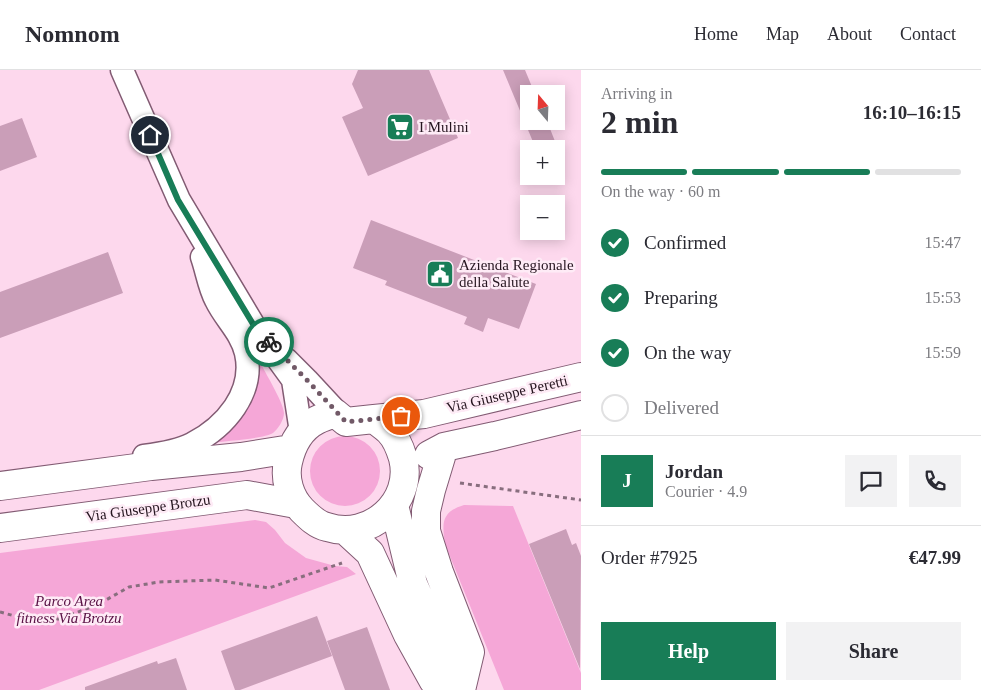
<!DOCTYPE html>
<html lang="en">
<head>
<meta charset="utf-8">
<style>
  body { margin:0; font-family:"Times New Roman",serif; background:#f2f2f3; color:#2b2b33; height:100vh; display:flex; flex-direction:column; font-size:19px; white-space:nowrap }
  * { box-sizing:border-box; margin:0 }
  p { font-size:16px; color:#7c7c81 }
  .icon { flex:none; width:28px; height:28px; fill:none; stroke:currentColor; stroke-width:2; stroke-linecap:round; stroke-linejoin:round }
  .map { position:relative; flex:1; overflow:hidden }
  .details { display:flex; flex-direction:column; background:#fff; width:400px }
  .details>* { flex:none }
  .needle { width:32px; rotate:341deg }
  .fabs { position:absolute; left:520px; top:15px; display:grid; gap:10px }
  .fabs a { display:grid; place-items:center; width:45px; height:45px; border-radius:0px; background:#fff; box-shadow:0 2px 12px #0003; font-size:25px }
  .pin { position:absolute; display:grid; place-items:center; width:42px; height:42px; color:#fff; margin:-21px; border:2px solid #fff; border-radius:50%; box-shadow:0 1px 5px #0007 }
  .courier { position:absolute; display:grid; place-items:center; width:50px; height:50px; margin:-25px; border:4px solid #187d57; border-radius:50%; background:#fff; color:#222; box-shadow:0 1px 6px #0007 }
  .summary em { font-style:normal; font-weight:700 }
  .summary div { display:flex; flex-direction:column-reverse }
  .summary { display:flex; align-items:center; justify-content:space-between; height:85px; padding:0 20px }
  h1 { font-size:32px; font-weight:700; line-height:38px }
  .bar { display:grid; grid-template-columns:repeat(4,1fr); gap:8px 5px; align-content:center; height:60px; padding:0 20px }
  .bar i { height:6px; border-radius:4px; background:#e1e1e2 }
  .bar .selected { background:#187d57 }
  .bar p { grid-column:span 4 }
  .line { display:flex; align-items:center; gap:12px; padding:0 20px; border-top:1px solid #e1e1e2 }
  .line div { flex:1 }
  .round { display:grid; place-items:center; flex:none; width:52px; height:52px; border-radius:0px; background:#f2f2f3 }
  ol { padding:0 20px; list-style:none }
  li { display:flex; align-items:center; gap:15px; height:55px }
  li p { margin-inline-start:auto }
  li .icon { padding:5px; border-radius:50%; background:#187d57; color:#fff; stroke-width:4 }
  li:last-child { color:#7c7c81 }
  li i { width:28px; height:28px; border:2px solid #e1e1e2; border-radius:50% }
  .primary-button { display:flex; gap:10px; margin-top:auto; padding:10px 20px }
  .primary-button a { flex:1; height:58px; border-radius:0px; background:#187d57; color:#fff; font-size:20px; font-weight:700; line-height:58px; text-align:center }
  .primary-button a+a { background:#f2f2f3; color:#2b2b33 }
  header { display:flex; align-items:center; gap:30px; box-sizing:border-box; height:70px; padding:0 25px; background:#fff; border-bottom:1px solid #e1e1e2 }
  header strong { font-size:24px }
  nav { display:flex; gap:28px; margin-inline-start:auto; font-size:18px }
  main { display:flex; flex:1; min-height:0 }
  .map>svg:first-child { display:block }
</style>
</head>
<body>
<header>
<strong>Nomnom</strong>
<nav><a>Home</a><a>Map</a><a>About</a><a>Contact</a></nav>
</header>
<main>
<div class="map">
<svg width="581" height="620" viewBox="0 0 581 620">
  <rect width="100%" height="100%" fill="#fdd8ed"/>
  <path fill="#f5a7d7" d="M259,290C265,303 283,331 284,343C284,350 278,359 273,363C263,369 224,371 211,373L252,326L259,307Z
    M310 401a35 35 0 1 1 70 0a35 35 0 1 1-70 0Z
    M464,435L513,436L581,603V620H504L445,474C442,453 441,442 464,435Z
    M255,450L266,452L275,460L285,473L306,488L335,496L347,497L356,504L39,620H0V483Z"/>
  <path fill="#ca9eb8" d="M358,0H429L458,68L368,106L342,47L363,38L352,14Z
    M503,0H525L535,24H529V51H547L558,79H536Z
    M22,48L37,87L0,101V56Z
    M371,150L536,214L519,259L488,248L483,262L464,254L467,247L385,215L387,211L353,198Z
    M108,182L123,223L0,268V222Z
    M566,459L572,475L576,473L581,486L580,599L529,474Z
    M317,546L332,586L240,620H235L221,581Z
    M367,557L390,620H345L327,571Z
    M176,588L187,620H85V617L157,591L158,594Z"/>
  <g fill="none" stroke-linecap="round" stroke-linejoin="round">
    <g stroke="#825b73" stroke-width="25">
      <path id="street" d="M122,0L179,130L256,259L293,310L301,362
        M287,290L307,310L346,352
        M144,386C159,384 179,381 192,374C225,357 255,323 246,283C241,262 225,249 216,230C209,217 207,201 202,187"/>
    </g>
    <g stroke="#825b73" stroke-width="30">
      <path id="secondary" d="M335,343L346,352L374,349C379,353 385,357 389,361C396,368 400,378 403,388C414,432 370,471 327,457C317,455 309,447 302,440C290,428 284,409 288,392C292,374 301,358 317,350C323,347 329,345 335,343Z
        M374,349L424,344L581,307
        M444,377L431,420L426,441V461L439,502L470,582L461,620
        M429,385L444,377L495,366L581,345
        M0,416L151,396L241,387L291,379
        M394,435L413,514L460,620
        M0,458L247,425L296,434
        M345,460L370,483L408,565L433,610L440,620"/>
    </g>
    <path stroke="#886e7e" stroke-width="3" stroke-dasharray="4 4" stroke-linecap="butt" d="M460,413L581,430
      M0,542L26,549H59L97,535L129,517L159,512L215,510L269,518L342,493"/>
    <use href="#street" stroke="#fff" stroke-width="22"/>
    <use href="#secondary" stroke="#fff" stroke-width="28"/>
  </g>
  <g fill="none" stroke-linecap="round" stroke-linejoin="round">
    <path stroke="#715967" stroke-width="5" stroke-dasharray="0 9" d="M269,272L307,310L346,352L401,346"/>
    <path stroke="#187d57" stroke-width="6" d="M150,65L178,130L256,259L269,272"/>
  </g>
  <defs>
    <g id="supermarket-square" transform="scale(1.4375)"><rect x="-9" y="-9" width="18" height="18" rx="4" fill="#187d57" stroke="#feebf6"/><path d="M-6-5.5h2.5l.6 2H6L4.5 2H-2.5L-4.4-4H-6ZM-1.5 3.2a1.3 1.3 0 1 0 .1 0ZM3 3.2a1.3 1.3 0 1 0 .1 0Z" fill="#fff"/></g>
    <g id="civic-square" transform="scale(1.4375)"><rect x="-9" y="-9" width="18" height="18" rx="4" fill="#187d57" stroke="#feebf6"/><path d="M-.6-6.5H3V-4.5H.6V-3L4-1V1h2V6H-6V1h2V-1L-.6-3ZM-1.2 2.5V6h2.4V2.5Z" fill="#fff"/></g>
  </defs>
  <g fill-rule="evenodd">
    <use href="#supermarket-square" x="400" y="57"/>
    <use href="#civic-square" x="440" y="204"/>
  </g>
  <g text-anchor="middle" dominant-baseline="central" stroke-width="5" stroke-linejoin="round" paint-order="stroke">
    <g font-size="15" fill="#25151f" stroke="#feebf6" text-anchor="start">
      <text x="419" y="57">I Mulini</text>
      <text x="459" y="195">Azienda Regionale<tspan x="459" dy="17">della Salute</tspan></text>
    </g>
    <g font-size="15" fill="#25151f" stroke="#feebf6">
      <text transform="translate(507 324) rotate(-13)">Via Giuseppe Peretti</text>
      <text transform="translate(148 438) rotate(-8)">Via Giuseppe Brotzu</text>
    </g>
    <g font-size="15" font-style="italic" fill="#591145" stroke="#feebf6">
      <text x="69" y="531">Parco Area<tspan x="69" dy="17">fitness Via Brotzu</tspan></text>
    </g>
  </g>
</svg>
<div class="fabs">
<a><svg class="needle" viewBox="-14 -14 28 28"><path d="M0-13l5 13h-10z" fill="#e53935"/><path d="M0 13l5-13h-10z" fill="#7c7c81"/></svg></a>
<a>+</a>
<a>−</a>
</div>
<div class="pin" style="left:401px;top:346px;background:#ea580c"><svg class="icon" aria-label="bag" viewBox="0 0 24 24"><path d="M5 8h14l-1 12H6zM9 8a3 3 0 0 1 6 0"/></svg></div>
<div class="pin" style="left:150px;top:65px;background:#1f2937"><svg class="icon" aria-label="home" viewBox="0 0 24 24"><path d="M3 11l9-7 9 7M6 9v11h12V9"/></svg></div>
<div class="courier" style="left:269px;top:272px"><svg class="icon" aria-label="bike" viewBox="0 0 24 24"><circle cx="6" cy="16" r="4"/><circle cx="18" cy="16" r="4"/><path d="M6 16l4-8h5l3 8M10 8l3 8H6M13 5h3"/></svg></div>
</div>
<section class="details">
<div class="summary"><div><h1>2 min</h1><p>Arriving in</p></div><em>16:10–16:15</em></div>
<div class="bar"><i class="selected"></i><i class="selected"></i><i class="selected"></i><i></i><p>On the way · 60 m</p></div>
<ol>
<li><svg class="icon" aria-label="check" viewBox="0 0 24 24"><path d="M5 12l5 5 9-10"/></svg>Confirmed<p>15:47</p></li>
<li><svg class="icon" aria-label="check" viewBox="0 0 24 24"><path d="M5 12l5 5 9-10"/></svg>Preparing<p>15:53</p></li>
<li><svg class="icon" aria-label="check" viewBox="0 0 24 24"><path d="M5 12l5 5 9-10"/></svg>On the way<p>15:59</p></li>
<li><i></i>Delivered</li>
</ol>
<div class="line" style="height:90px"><b class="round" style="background:#187d57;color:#fff">J</b><div><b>Jordan</b><p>Courier · 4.9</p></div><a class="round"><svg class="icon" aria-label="chat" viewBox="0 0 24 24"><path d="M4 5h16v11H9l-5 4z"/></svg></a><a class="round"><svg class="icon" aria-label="phone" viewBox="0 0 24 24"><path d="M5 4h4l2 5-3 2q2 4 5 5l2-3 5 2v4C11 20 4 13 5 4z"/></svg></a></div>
<div class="line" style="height:65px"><div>Order #7925</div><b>€47.99</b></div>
<div class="primary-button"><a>Help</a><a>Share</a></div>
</section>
</main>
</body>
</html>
